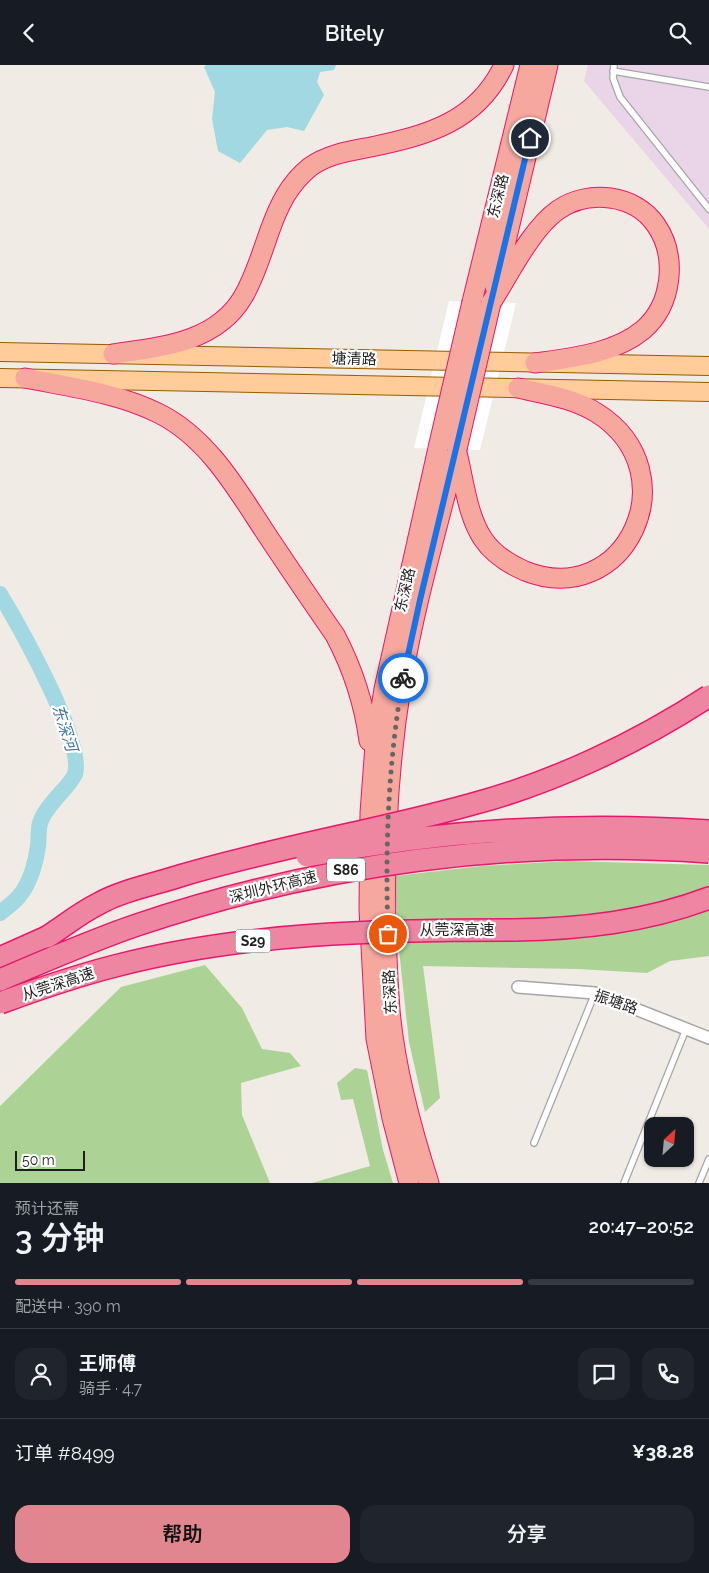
<!DOCTYPE html>
<html lang="zh">
<head>
<meta charset="utf-8">
<style>
  body { margin:0; font-family:Raleway,"Noto Sans SC",sans-serif; background:#20242c; color:#f1f3f6; height:100vh; display:flex; flex-direction:column; font-size:19px; white-space:nowrap }
  * { box-sizing:border-box; margin:0 }
  p { font-size:16px; color:#9ea1a6 }
  .icon { flex:none; width:28px; height:28px; fill:none; stroke:currentColor; stroke-width:2; stroke-linecap:round; stroke-linejoin:round }
  .map { position:relative; height:1118px; overflow:hidden }
  .side { display:flex; flex-direction:column; background:#171b24; flex:1 }
  .side>* { flex:none }
  .needle { width:32px; rotate:26deg }
  .buttons { position:absolute; left:644px; top:1052px; display:grid; gap:10px }
  .buttons a { display:grid; place-items:center; width:50px; height:50px; border-radius:10px; background:#171b24; box-shadow:0 1px 4px #0004; font-size:25px }
  .scale { position:absolute; left:15px; bottom:12px; width:70px; box-sizing:border-box; padding-left:5px; border:2px solid #1f1f1f; border-top:0; font-size:14px; line-height:18px; white-space:nowrap; color:#1f1f1f; -webkit-text-stroke:4px #fff; paint-order:stroke }
  .pin { position:absolute; display:grid; place-items:center; width:42px; height:42px; color:#fff; margin:-21px; border:2px solid #fff; border-radius:50%; box-shadow:0 1px 5px #0007 }
  .courier { position:absolute; display:grid; place-items:center; width:50px; height:50px; margin:-25px; border:4px solid #1a73e8; border-radius:50%; background:#fff; color:#222; box-shadow:0 1px 6px #0007 }
  .head em { font-style:normal; font-weight:600 }
  .head div { display:flex; flex-direction:column-reverse }
  .head { display:flex; align-items:center; justify-content:space-between; height:85px; padding:0 15px }
  h1 { font-size:32px; font-weight:600; line-height:38px }
  .bar { display:grid; grid-template-columns:repeat(4,1fr); gap:8px 5px; align-content:center; height:60px; padding:0 15px }
  .bar i { height:6px; border-radius:4px; background:#363941 }
  .bar .selected { background:#e1868e }
  .bar p { grid-column:span 4 }
  .line { display:flex; align-items:center; gap:12px; padding:0 15px; border-top:1px solid #363941 }
  .line div { flex:1 }
  .round { display:grid; place-items:center; flex:none; width:52px; height:52px; border-radius:15px; background:#20242c }
  .cta { display:flex; gap:10px; margin-top:auto; padding:10px 15px }
  .cta a { flex:1; height:58px; border-radius:15px; background:#e1868e; color:#111; font-size:20px; font-weight:600; line-height:58px; text-align:center }
  .cta a+a { background:#20242c; color:#f1f3f6 }
  header { display:flex; justify-content:space-between; align-items:center; height:65px; padding:0 15px; background:#171b24; font-size:22px; font-weight:600 }
  .map>svg:first-child { display:block }
</style>
</head>
<body>
<header><svg class="icon" aria-label="back" viewBox="0 0 24 24"><path d="M15 5l-7 7 7 7"/></svg>Bitely<svg class="icon" aria-label="search" viewBox="0 0 24 24"><circle cx="10" cy="10" r="6"/><path d="M15 15l6 6"/></svg></header>
<div class="map">
<svg width="709" height="1118" viewBox="0 0 709 1118">
  <rect width="100%" height="100%" fill="#f0ebe4"/>
  <path fill="#ead5e8" d="M588,0H709V164L584,16Z"/>
  <path fill="#acd395" d="M567,796L709,800V825L684,834L596,853L397,857L395,811L481,801Z
    M709,844V891L670,896L647,908L578,904L423,901L440,1033L425,1047L409,977L398,876C503,876 609,880 709,844Z
    M205,900L242,943L262,984L290,988L301,1001L241,1018L242,1050L270,1118H0V1041L121,922Z
    M355,1003L367,1005L383,1085L393,1118H312L370,1101L353,1034L341,1035L337,1018Z"/>
  <path fill="#a1d8e1" d="M206,0H336L334,5L320,7L317,17L324,30L304,66L287,62L267,65L240,98L218,86L212,54L215,27L204,2Z"/>
  <path fill="#fff" d="M449,236L516,238L480,385L414,383Z"/>
  <g fill="none" stroke-linecap="round" stroke-linejoin="round">
    <path stroke="#a1d8e1" stroke-width="16" d="M0,529C18,559 85,677 75,709C70,722 46,739 40,758C38,765 39,774 38,781C36,797 30,818 20,830C15,837 6,843 0,848"/>
    <g stroke="#a6a6a6" stroke-width="8">
      <path id="service" d="M614,0L613,13L620,32L709,144
        M613,6L709,22
        M534,1078L595,928
        M624,1118L686,964
        M699,1118L709,1094"/>
    </g>
    <g stroke="#a6a6a6" stroke-width="14">
      <path id="minor" d="M518,922L595,928L709,973"/>
    </g>
    <g stroke="#995b00" stroke-width="20">
      <path id="primary" d="M0,287L709,301
        M0,313L709,327"/>
    </g>
    <g stroke="#e9166e" stroke-width="21">
      <path id="trunk" d="M495,222L548,0
        M472,237L530,0
        M491,238C509,210 531,164 558,145C588,124 635,129 656,160C678,192 672,240 643,265C614,289 570,293 535,298
        M113,289C160,282 216,278 243,232C255,212 262,187 270,165C279,140 289,119 310,102C328,89 350,86 371,82C428,70 477,57 504,0
        M25,313C70,322 119,328 160,349C209,374 238,426 267,470C289,503 312,537 335,570C353,604 364,637 369,676
        M457,388C464,415 467,450 483,474C493,489 509,499 525,506C625,546 691,408 597,348C573,333 544,329 518,323
        M409,1118L392,1053L376,974L369,844L370,748L375,680L384,624L438,383
        M429,1118C411,1062 395,1003 390,945C382,835 384,724 402,616C415,538 438,461 457,384"/>
    </g>
    <g stroke="#e9166e" stroke-width="24">
      <path id="motorway" d="M514,865C581,864 646,857 709,833
        M0,893L47,872"/>
    </g>
    <use href="#service" stroke="#fff" stroke-width="5.5"/>
    <use href="#minor" stroke="#fff" stroke-width="11"/>
    <use href="#primary" stroke="#ffcc9a" stroke-width="18"/>
    <use href="#trunk" stroke="#f6a89e" stroke-width="19"/>
    <use href="#motorway" stroke="#ee85a1" stroke-width="21"/>
    <g stroke="#e9166e" stroke-width="21" stroke-linecap="butt">
      <path id="trunk-bridge" d="M438,383L472,237
        M457,384L491,238"/>
    </g>
    <g stroke="#e9166e" stroke-width="24" stroke-linecap="butt">
      <path id="motorway-bridge" d="M307,791C439,765 575,757 709,766
        M47,872C64,861 80,848 98,839C123,825 156,819 183,810C278,782 375,766 469,740C553,718 637,678 709,631
        M0,915C45,896 90,876 137,860C321,798 515,773 709,787
        M0,938C38,924 76,911 115,901C245,867 380,865 514,865"/>
    </g>
    <use href="#trunk-bridge" stroke="#f6a89e" stroke-width="19"/>
    <use href="#motorway-bridge" stroke="#ee85a1" stroke-width="21"/>
  </g>
  <g fill="none" stroke-linecap="round" stroke-linejoin="round">
    <path stroke="#686664" stroke-width="5" stroke-dasharray="0 9" d="M388,869C385,783 388,698 403,613"/>
    <path stroke="#1a73e8" stroke-width="6" d="M403,613L420,535L530,73"/>
  </g>
  <g text-anchor="middle" dominant-baseline="central" stroke-width="4.5" stroke-linejoin="round" paint-order="stroke">
    <g fill="#fff" stroke="#626262" stroke-width="1">
      <rect x="327" y="793.5" width="38" height="23" rx="4"/>
      <rect x="235.5" y="864.5" width="35" height="23" rx="4"/>
    </g>
    <g font-size="14" font-weight="bold" fill="#1f1f1f">
      <text x="346" y="805">S86</text>
      <text x="253" y="876">S29</text>
    </g>
    <g font-size="15" fill="#1f1f1f" stroke="#fff">
      <text transform="translate(498 131) rotate(-76)">东深路</text>
      <text transform="translate(354 294) rotate(1)">塘清路</text>
      <text transform="translate(405 525) rotate(-77)">东深路</text>
      <text transform="translate(273 822) rotate(-14)">深圳外环高速</text>
      <text x="457" y="865">从莞深高速</text>
      <text transform="translate(58 919) rotate(-18)">从莞深高速</text>
      <text transform="translate(390 927) rotate(-93)">东深路</text>
      <text transform="translate(616 937) rotate(19)">振塘路</text>
    </g>
    <g font-size="16" font-style="italic" fill="#3e79a6" stroke="#fff">
      <text transform="translate(65 663) rotate(72)">东深河</text>
    </g>
  </g>
</svg>
<div class="buttons">
<a><svg class="needle" viewBox="-14 -14 28 28"><path d="M0-13l5 13h-10z" fill="#e53935"/><path d="M0 13l5-13h-10z" fill="#9ea1a6"/></svg></a>
</div>
<div class="scale">50 m</div>
<div class="pin" style="left:388px;top:869px;background:#ea580c"><svg class="icon" aria-label="bag" viewBox="0 0 24 24"><path d="M5 8h14l-1 12H6zM9 8a3 3 0 0 1 6 0"/></svg></div>
<div class="pin" style="left:530px;top:73px;background:#1f2937"><svg class="icon" aria-label="home" viewBox="0 0 24 24"><path d="M3 11l9-7 9 7M6 9v11h12V9"/></svg></div>
<div class="courier" style="left:403px;top:613px"><svg class="icon" aria-label="bike" viewBox="0 0 24 24"><circle cx="6" cy="16" r="4"/><circle cx="18" cy="16" r="4"/><path d="M6 16l4-8h5l3 8M10 8l3 8H6M13 5h3"/></svg></div>
</div>
<section class="side">
<div class="head"><div><h1>3 分钟</h1><p>预计还需</p></div><em>20:47–20:52</em></div>
<div class="bar"><i class="selected"></i><i class="selected"></i><i class="selected"></i><i></i><p>配送中 · 390 m</p></div>
<div class="line" style="height:90px"><a class="round"><svg class="icon" aria-label="person" viewBox="0 0 24 24"><circle cx="12" cy="8" r="4"/><path d="M4 21q1-7 8-7t8 7"/></svg></a><div><b>王师傅</b><p>骑手 · 4.7</p></div><a class="round"><svg class="icon" aria-label="chat" viewBox="0 0 24 24"><path d="M4 5h16v11H9l-5 4z"/></svg></a><a class="round"><svg class="icon" aria-label="phone" viewBox="0 0 24 24"><path d="M5 4h4l2 5-3 2q2 4 5 5l2-3 5 2v4C11 20 4 13 5 4z"/></svg></a></div>
<div class="line" style="height:65px"><div>订单 #8499</div><b>¥38.28</b></div>
<div class="cta"><a>帮助</a><a>分享</a></div>
</section>
</body>
</html>
